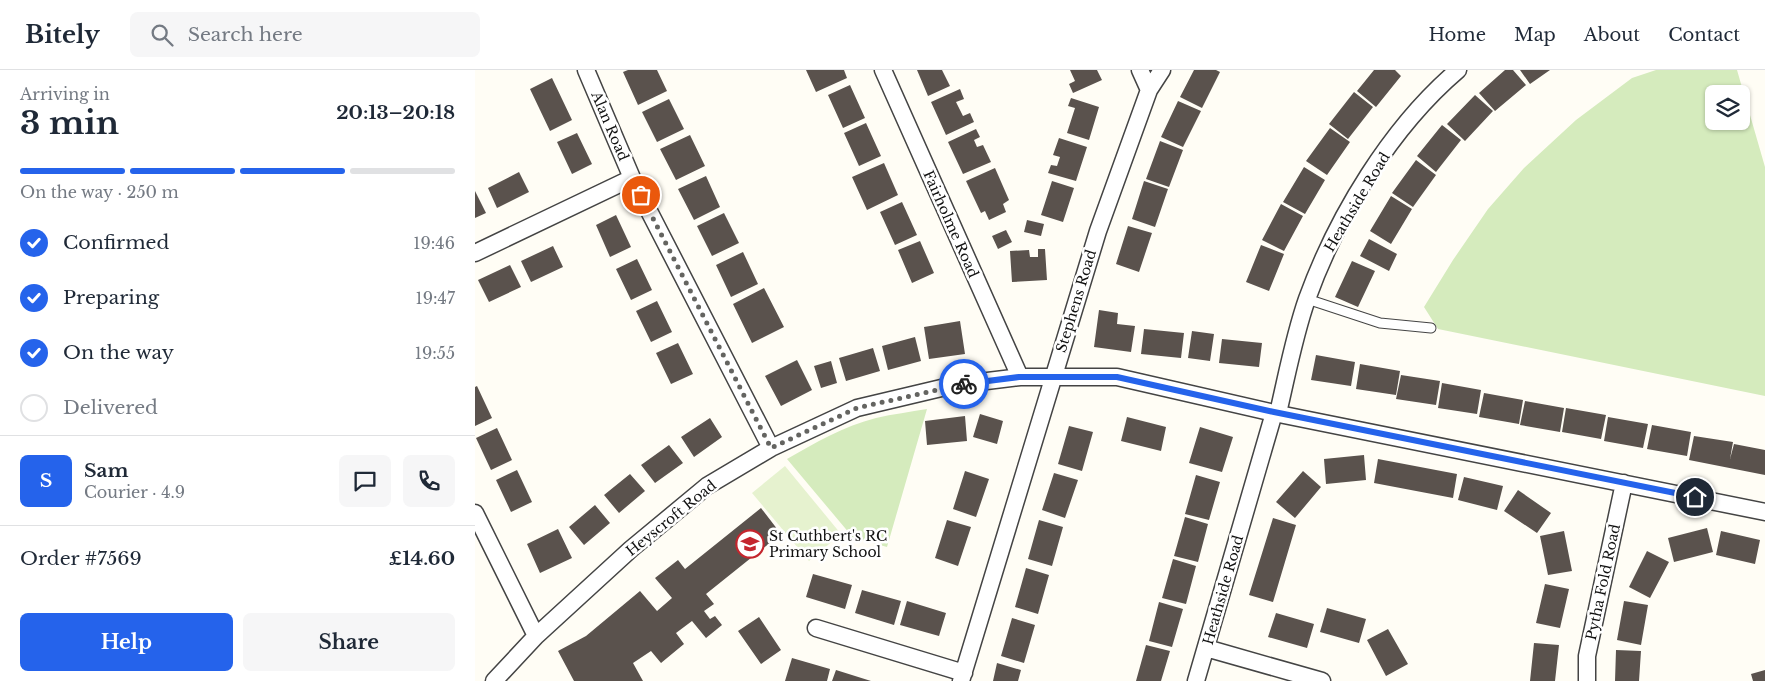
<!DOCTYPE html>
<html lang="en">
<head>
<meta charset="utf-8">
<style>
  body { margin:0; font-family:"Libre Baskerville",serif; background:#f6f6f7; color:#1f2937; height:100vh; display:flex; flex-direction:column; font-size:19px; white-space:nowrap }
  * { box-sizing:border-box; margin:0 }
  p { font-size:16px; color:#747a83 }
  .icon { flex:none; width:28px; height:28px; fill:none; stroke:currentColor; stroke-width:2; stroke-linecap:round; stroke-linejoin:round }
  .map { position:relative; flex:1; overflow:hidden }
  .side { display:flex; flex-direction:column; background:#fff; width:475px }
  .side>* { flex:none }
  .buttons { position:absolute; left:1230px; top:15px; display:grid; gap:10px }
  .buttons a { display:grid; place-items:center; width:45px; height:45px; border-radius:8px; background:#fff; box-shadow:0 1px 4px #0004; font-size:25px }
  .pin { position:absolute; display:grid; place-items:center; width:42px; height:42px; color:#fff; margin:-21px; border:2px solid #fff; border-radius:50%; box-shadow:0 1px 5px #0007 }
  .courier { position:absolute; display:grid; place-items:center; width:50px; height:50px; margin:-25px; border:4px solid #2563eb; border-radius:50%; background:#fff; color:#222; box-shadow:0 1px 6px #0007 }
  .overview em { font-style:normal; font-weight:700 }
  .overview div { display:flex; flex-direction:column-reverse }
  .overview { display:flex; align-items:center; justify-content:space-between; height:85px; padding:0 20px }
  h1 { font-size:32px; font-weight:700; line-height:38px }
  .bar { display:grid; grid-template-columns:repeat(4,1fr); gap:8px 5px; align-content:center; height:60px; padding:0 20px }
  .bar i { height:6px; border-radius:4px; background:#e0e1e3 }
  .bar .selected { background:#2563eb }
  .bar p { grid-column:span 4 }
  .line { display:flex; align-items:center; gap:12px; padding:0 20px; border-top:1px solid #e0e1e3 }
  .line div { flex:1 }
  .round { display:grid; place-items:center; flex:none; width:52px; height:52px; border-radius:8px; background:#f6f6f7 }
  ol { padding:0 20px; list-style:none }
  li { display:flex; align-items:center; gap:15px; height:55px }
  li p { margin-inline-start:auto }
  li .icon { padding:5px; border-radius:50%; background:#2563eb; color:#fff; stroke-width:4 }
  li:last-child { color:#747a83 }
  li i { width:28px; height:28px; border:2px solid #e0e1e3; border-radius:50% }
  .cta { display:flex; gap:10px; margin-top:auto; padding:10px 20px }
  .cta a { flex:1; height:58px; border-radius:8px; background:#2563eb; color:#fff; font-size:20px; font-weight:700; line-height:58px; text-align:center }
  .cta a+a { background:#f6f6f7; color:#1f2937 }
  header { display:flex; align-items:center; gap:30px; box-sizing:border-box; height:70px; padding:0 25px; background:#fff; border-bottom:1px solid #e0e1e3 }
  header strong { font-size:24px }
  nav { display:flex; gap:28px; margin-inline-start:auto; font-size:18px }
  .search { width:350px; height:45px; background:#f6f6f7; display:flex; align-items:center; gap:12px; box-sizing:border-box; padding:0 18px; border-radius:8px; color:#747a83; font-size:19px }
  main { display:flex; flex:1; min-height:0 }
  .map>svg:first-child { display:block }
</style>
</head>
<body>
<header>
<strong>Bitely</strong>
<div class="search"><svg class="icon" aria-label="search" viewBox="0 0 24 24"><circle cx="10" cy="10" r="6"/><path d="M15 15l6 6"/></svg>Search here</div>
<nav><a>Home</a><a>Map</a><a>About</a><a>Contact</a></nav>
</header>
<main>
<section class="side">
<div class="overview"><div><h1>3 min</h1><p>Arriving in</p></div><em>20:13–20:18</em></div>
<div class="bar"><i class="selected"></i><i class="selected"></i><i class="selected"></i><i></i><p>On the way · 250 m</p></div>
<ol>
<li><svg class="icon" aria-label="check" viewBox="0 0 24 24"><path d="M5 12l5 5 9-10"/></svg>Confirmed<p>19:46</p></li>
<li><svg class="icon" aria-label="check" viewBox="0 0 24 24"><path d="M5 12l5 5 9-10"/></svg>Preparing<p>19:47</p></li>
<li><svg class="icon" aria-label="check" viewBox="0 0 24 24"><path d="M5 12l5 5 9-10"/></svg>On the way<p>19:55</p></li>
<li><i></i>Delivered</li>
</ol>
<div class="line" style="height:90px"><b class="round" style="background:#2563eb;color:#fff">S</b><div><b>Sam</b><p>Courier · 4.9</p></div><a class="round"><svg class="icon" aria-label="chat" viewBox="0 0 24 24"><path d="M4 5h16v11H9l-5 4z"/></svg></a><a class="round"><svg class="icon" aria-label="phone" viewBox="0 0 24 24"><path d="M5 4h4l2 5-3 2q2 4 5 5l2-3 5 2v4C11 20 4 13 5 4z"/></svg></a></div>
<div class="line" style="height:65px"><div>Order #7569</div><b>£14.60</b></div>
<div class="cta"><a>Help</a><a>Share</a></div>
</section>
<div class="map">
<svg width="1290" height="611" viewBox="0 0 1290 611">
  <rect width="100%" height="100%" fill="#fffdf5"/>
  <path fill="#d5ebbd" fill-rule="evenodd" d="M1181,0H1262L1290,97V326L963,259L949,237L978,190L1013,139L1049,98L1101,50L1157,8ZM1239,24H1266V51H1239Z
    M452,339L412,477L373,466L375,464L312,389C340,373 369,356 401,348C418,344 435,342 452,339Z"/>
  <path fill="#e6f2cf" d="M310,396L366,464L334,491L277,423Z"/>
  <path fill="#5a524d" d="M153,0H182L192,21L163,35L148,2Z
    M331,0H369L372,8L341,22Z
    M442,0H467L475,16L453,26Z
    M595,0H622L627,10L598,23L594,14L600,11Z
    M719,0H741L745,2L727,38L705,27Z
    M899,0H920L926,6L901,37L882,21Z
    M1030,0H1038L1051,15L1020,41L1004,23Z
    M1045,0H1075L1055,14Z
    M77,8L97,50L75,61L55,19Z
    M375,15L390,48L368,58L353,25Z
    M485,19L489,29L481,32L488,46L495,43L499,52L471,65L456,32Z
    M879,22L898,37L873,69L854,54Z
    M1000,25L1018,41L990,71L972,54Z
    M596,28L624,37L614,70L592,63L600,38L593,36Z
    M194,29L209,59L182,72L167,42Z
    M703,31L726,41L708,77L686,67Z
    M391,53L406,86L384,96L369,63Z
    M967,55L986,70L961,102L942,86Z
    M855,58L875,72L852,105L831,91Z
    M501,59L505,67L499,70L502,77L508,75L516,92L488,104L473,72Z
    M102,63L117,94L97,104L82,72Z
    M215,65L230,96L201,110L185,79Z
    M584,68L612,77L601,111L573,103L576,95L582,96L585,87L578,85Z
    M685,71L708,80L694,117L671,109Z
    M941,90L961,105L938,137L917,123Z
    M409,93L423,125L392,140L377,107Z
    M829,97L850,110L830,144L808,132Z
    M520,98L534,130L528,134L531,142L514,150L510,141L506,143L491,111Z
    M44,102L54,122L22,138L13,118Z
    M231,106L245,137L219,150L203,119Z
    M577,111L599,118L588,152L566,145Z
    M669,111L693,119L680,157L657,149Z
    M0,121L11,143L0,148Z
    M916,126L937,139L916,174L895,161Z
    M427,132L442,165L420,175L405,142Z
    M806,134L828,146L809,181L787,170Z
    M249,143L264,173L237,186L222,156Z
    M141,145L156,177L135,187L121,155Z
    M552,150L569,154L566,166L549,162Z
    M653,156L677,163L664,202L641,194Z
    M531,160L537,172L523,179L517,166Z
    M894,169L922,184L914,201L885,186Z
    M445,171L459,203L437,213L423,180Z
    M786,175L809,184L794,221L771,212Z
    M78,176L88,197L56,212L46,191Z
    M563,179H570L572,210L537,212L535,181L554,180L555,187H563Z
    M268,182L283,214L256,227L241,195Z
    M162,189L177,220L156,230L141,199Z
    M877,191L900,201L883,237L860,227Z
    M35,195L46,217L14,232L3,210Z
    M289,218L309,257L277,273L258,234Z
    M182,231L197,262L176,272L161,241Z
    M624,240L643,243L642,254L660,256L656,282L619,277Z
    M485,251L490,284L454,289L449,257Z
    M669,259L709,263L706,288L666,284Z
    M717,261L739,264L735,291L713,288Z
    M440,267L446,291L413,300L407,276Z
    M747,269L787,273L784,297L744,293Z
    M203,273L218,304L196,314L181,283Z
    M398,278L405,301L371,311L364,288Z
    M841,285L880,292L876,316L836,310Z
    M322,290L337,320L306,336L290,306Z
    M356,291L362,313L346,318L339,296Z
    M885,294L925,301L921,325L881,319Z
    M926,305L965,311L961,335L921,329Z
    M967,313L1006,320L1002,344L963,338Z
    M2,316L17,348L0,356V317Z
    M1009,323L1048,330L1044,354L1004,347Z
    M1050,331L1089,338L1085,362L1045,355Z
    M1091,338L1131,345L1126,369L1087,362Z
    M505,344L528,351L522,374L498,367Z
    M490,346L492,371L452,375L450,351Z
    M652,347L691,357L686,381L646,371Z
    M1133,347L1173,354L1168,378L1129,371Z
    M235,348L247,367L219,387L206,367Z
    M1177,355L1216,362L1212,386L1172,379Z
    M594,356L618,362L607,401L583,394Z
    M725,357L758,367L747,402L714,393Z
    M22,358L37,390L16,400L1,368Z
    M1219,366L1258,372L1255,389L1259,374L1290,380V405L1214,390Z
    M194,375L208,393L180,413L166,395Z
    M889,385L891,410L851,414L849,389Z
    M903,389L982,404L978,428L899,413Z
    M42,400L57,432L36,442L21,410Z
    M490,401L514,409L501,447L478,439Z
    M828,401L846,417L820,448L801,432Z
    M579,403L603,410L590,448L567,440Z
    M155,404L170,421L144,443L129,425Z
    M721,405L745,412L734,450L710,444Z
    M989,407L1028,416L1022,440L983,430Z
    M1043,420L1076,443L1062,463L1029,441Z
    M120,435L135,453L109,475L94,457Z
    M286,438L306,464L231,524L239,534L229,541L235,549L240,546L247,555L231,568L217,551L201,563L209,574L186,593L176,581L158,593L168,611H99L83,581L111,566L165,521L182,541L197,528L180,508L203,490L210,499Z
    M710,447L733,454L723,492L699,486Z
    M798,448L821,455L798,532L774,525Z
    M472,450L496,457L483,496L460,488Z
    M564,450L588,457L577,496L553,489Z
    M1232,458L1238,482L1199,492L1193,468Z
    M83,459L97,488L65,503L52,474Z
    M1089,461L1097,501L1073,505L1065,466Z
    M1246,461L1285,470L1280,494L1241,485Z
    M1172,481L1194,492L1175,528L1154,517Z
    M698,489L721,496L711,534L687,528Z
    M551,498L574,505L563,544L540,537Z
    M338,504L377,515L370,539L331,527Z
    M1070,514L1094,519L1085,558L1061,553Z
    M387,520L426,531L419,555L380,543Z
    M432,531L471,543L464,566L425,555Z
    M1149,531L1173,535L1166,575L1142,570Z
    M684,532L708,539L697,577L674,571Z
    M852,538L891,549L884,573L845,562Z
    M801,543L839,554L832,578L793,567Z
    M284,547L306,580L286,594L263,561Z
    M537,548L560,555L549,593L526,586Z
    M913,559L933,594L911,606L892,570Z
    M1059,573L1084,575L1080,611H1055Z
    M671,575L695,581L686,611H661Z
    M1141,580L1166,581L1164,611H1140Z
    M317,588L355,599L352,611H310Z
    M522,593L546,600L543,611H518Z
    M361,600L396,611H357Z
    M1290,600V611H1278L1276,604Z"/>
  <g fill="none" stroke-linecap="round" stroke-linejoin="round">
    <g stroke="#444" stroke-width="11">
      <path id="lane" d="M832,229L905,253L956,258"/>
    </g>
    <g stroke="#444" stroke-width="19">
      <path id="street" d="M111,0L157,108L296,378
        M408,0L545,307
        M665,0L674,20
        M0,183L157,108
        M803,343C812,305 819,266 832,229C862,146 916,57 983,0
        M0,443L61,566
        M341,558L489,603
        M731,578L847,611
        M19,611L61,566L156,479L232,416L296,378L382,338L479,315L545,307H642L799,343L1290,442
        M486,611L623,161L674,20L687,0
        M721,611L799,343
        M1112,611V586L1149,413"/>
    </g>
    <use href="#lane" stroke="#fff" stroke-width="9"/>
    <use href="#street" stroke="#fff" stroke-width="16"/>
  </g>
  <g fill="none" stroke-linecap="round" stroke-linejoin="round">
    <path stroke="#646461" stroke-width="5" stroke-dasharray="0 9" d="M166,125L296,378L382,338L489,314"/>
    <path stroke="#2563eb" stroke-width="6" d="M489,314L544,307H642L799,342L1220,427"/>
  </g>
  <defs>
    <g id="school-ring" transform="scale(1.4375)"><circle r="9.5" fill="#fff" stroke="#c4262e" stroke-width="1.5"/><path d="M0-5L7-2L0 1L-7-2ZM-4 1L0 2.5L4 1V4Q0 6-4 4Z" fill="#c4262e"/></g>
  </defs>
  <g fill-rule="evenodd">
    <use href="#school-ring" x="275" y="474"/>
  </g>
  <g text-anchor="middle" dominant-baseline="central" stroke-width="5" stroke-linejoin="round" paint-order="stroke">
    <g font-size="14" fill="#111" stroke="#fff">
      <text transform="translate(135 56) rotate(67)">Alan Road</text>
      <text transform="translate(882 132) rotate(-59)">Heathside Road</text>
      <text transform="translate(476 154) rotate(66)">Fairholme Road</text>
      <text transform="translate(601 231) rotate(-73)">Stephens Road</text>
      <text transform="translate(196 448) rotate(-39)">Heyscroft Road</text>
      <text transform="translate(1128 512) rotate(-78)">Pytha Fold Road</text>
      <text transform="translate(748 520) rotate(-74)">Heathside Road</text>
    </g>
    <g font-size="14" fill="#111" stroke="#fff" text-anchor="start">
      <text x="294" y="466">St Cuthbert's RC<tspan x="294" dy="16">Primary School</tspan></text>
    </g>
  </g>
</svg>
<div class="buttons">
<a><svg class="icon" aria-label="layers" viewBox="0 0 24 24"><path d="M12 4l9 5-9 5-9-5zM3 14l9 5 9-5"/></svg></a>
</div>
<div class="pin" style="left:166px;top:125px;background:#ea580c"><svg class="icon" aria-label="bag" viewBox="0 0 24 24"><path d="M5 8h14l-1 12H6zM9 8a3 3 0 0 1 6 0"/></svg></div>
<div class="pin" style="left:1220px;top:427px;background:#1f2937"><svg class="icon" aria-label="home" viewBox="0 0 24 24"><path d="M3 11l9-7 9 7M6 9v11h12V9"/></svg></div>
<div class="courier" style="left:489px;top:314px"><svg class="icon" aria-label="bike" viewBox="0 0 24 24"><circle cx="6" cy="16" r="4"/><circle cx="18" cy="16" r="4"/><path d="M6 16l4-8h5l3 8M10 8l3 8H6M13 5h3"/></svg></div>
</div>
</main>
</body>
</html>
